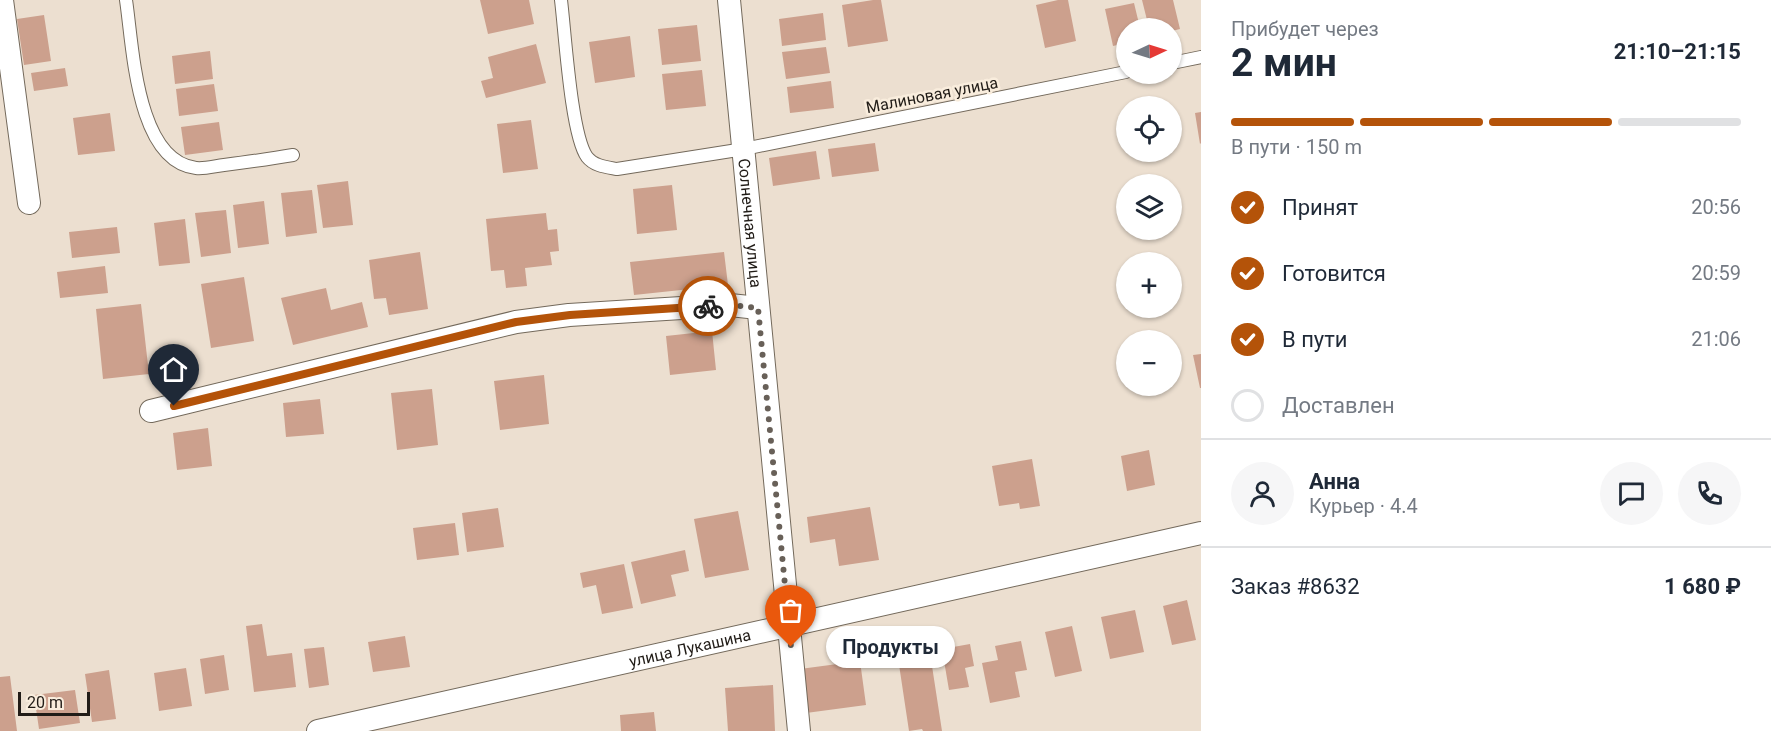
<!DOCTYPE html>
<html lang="ru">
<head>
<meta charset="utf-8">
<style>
  body { margin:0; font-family:Roboto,sans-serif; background:#f6f6f7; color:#1f2937; height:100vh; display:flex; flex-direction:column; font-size:22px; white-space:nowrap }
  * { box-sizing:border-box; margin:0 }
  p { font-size:20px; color:#747a83 }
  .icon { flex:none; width:33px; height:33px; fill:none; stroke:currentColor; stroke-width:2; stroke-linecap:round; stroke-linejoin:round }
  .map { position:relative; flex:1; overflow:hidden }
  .details { display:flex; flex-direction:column; background:#fff; width:570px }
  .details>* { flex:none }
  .needle { width:39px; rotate:86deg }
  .controls { position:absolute; left:1116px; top:18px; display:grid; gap:12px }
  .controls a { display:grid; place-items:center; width:66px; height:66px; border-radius:50%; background:#fff; box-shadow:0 2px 4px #0004; font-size:30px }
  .scale { position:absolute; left:18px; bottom:15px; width:72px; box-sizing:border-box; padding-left:6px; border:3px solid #211c17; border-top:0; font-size:16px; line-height:21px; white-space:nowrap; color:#211c17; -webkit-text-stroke:4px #f9eddd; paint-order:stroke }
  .pin { position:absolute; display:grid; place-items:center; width:51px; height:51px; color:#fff; margin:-62px -26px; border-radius:50% 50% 50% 0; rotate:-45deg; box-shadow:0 0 6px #0007 }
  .pin .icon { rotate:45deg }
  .courier { position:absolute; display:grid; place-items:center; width:60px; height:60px; margin:-30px; border:4px solid #b45309; border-radius:50%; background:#fff; color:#222; box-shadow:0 2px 8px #0007 }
  .bubble { position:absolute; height:42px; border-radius:21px; background:#fff; box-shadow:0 2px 4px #0004; font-size:20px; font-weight:700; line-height:42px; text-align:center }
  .overview em { font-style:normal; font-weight:700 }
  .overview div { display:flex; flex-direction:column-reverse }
  .overview { display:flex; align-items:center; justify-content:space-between; height:102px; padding:0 30px }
  h1 { font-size:39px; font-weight:700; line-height:45px }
  .bar { display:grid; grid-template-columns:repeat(4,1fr); gap:9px 6px; align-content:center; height:72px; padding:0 30px }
  .bar i { height:8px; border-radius:4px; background:#e0e1e3 }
  .bar .selected { background:#b45309 }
  .bar p { grid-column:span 4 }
  .line { display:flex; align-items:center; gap:15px; padding:0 30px; border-top:2px solid #e0e1e3 }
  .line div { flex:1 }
  .round { display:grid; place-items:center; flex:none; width:63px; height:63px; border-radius:32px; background:#f6f6f7 }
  ol { padding:0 30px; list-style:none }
  li { display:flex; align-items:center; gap:18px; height:66px }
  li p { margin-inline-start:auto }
  li .icon { padding:6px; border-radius:50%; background:#b45309; color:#fff; stroke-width:4 }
  li:last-child { color:#747a83 }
  li i { width:33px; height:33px; border:3px solid #e0e1e3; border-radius:50% }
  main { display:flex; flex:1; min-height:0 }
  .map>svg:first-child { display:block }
</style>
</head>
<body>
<main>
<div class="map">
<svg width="1201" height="731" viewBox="0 0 1201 731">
  <rect width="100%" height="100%" fill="#ecdfd0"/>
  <path fill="#cca08d" d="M480,0H529L534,24L488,34Z
    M873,0H881L888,41L848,47L842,5Z
    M1058,0H1068L1076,41L1045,48L1036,5Z
    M1142,0H1173L1180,29L1172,31V28H1149Z
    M1134,3L1140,28H1126V43L1113,46L1105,9Z
    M823,13L826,40L782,46L779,19Z
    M44,15L51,61L24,65L17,19Z
    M697,25L701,61L662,65L658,29Z
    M630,36L635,77L595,83L589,42Z
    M536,44L546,83L486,98L481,81L493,78L488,57Z
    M826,47L830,73L786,79L782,52Z
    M210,51L213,79L175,84L172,56Z
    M65,68L68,86L34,91L31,73Z
    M702,70L706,106L666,110L662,74Z
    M831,81L834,108L790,113L787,87Z
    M214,84L218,111L179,116L176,89Z
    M1201,112V143L1200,144L1195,113Z
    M110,113L115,151L78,155L73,118Z
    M531,120L538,169L503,173L497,124Z
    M219,122L223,150L185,155L181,127Z
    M875,143L879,171L832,177L828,149Z
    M816,151L820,179L773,186L769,158Z
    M348,181L353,225L323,228L317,185Z
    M672,185L677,230L637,234L633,189Z
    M312,190L317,233L286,237L281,193Z
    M264,201L269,244L238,248L233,205Z
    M226,210L231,253L201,257L195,213Z
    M546,213L548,230L557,229L559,251L550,252L552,265L525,268L527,286L506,288L504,270L491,271L486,219Z
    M185,219L190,263L159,266L154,223Z
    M117,227L120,253L72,258L69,232Z
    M420,252L428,309L389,315L386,298L374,299L369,260Z
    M724,252L728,285L634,295L630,262Z
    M105,266L108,293L60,298L57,272Z
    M244,277L254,341L211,348L201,284Z
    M326,288L331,310L362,302L368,327L293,345L281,298Z
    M141,304L149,374L103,379L96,309Z
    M712,331L716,370L670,375L666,336Z
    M1201,354V388H1200L1193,355Z
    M544,375L549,424L500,430L494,381Z
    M432,389L438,445L397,450L391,393Z
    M320,399L324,434L286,437L283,403Z
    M208,428L212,466L177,470L173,433Z
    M1149,450L1155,485L1127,491L1121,456Z
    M1032,459L1040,506L1020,509L1019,503L999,506L992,466Z
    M870,507L879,560L839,566L835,539L810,543L807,517Z
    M498,508L504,547L467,552L462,513Z
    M738,511L749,570L705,578L694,519Z
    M455,523L459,555L417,560L413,528Z
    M685,550L689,571L671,575L676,596L641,604L631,562Z
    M624,564L633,608L602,614L596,585L583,588L580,573Z
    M1187,600L1196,640L1172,645L1163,606Z
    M1135,610L1144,652L1110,659L1101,617Z
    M262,624L267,656L292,653L296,687L254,692L246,626Z
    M1072,626L1082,671L1055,677L1045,632Z
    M405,636L410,667L373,672L368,642Z
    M1021,641L1027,670L1015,672L1020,697L990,703L982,663L998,660L995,646Z
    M970,644L974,666L965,668L969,687L949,690L942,649Z
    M324,647L329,685L309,688L304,649Z
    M930,653L942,731H923L922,729L909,731L898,658Z
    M224,655L229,690L205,694L200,659Z
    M860,661L866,705L806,713L800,669Z
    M186,668L192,706L159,711L154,673Z
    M109,670L116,719L92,722L85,674Z
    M10,676L17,731H0V677Z
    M773,685L775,731H728L725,688Z
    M75,690L80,723L39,729L34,695Z
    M654,712L656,731H621L620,715Z"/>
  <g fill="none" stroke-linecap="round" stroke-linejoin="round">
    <g stroke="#73695b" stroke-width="14">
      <path id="lane" d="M126,0C133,46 136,161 196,168C205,169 215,166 224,165C247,162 270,159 293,155
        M561,0C565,32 571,135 587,157C594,166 606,167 617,169L744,149L1126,72
        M1172,63L1201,57"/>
    </g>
    <g stroke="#73695b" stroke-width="24">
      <g id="street">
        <path d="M2,0L29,203"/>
        <path id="s1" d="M729,0L799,731"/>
        <path d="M151,411L516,322L569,315L730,305L758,308"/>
        <path id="s2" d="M318,731L1201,533"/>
      </g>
    </g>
    <use href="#lane" stroke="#fff" stroke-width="12"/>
    <use href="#street" stroke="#fff" stroke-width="22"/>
  </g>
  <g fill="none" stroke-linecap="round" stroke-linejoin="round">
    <path stroke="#686058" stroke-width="6" stroke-dasharray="0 10.8" d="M708,306L730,305L758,308L791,647"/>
    <path stroke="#b45309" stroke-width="8" d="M174,406L516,322L570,315L708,306"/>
  </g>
  <g text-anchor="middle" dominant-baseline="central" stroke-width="5" stroke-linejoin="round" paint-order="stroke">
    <g font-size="16" fill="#211c17" stroke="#f9eddd">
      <text transform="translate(932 95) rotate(-11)">Малиновая улица</text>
      <text stroke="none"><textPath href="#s1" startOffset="224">Солнечная улица</textPath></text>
      <text stroke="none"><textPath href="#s2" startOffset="381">улица Лукашина</textPath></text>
    </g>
  </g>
</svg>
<div class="controls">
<a><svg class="needle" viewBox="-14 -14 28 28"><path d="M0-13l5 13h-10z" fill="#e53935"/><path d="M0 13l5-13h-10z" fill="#747a83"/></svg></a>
<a><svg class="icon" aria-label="locate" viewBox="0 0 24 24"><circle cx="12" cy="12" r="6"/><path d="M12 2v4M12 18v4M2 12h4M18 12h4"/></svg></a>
<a><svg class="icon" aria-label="layers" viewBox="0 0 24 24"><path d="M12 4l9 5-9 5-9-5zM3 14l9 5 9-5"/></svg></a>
<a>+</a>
<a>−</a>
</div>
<div class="scale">20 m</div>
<div class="pin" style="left:791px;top:647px;background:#ea580c"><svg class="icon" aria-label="bag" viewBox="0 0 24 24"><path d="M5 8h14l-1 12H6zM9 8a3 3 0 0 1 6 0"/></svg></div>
<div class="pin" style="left:174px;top:406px;background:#1f2937"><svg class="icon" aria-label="home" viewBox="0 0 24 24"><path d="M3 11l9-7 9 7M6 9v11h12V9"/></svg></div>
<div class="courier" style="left:708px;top:306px"><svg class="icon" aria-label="bike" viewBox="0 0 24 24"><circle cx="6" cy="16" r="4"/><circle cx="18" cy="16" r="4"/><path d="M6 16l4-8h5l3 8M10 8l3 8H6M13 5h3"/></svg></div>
<div class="bubble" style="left:826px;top:626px;width:129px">Продукты</div>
</div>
<section class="details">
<div class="overview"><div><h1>2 мин</h1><p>Прибудет через</p></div><em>21:10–21:15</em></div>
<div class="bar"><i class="selected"></i><i class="selected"></i><i class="selected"></i><i></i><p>В пути · 150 m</p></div>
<ol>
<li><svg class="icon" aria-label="check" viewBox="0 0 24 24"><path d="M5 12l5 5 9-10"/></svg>Принят<p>20:56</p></li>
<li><svg class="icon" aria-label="check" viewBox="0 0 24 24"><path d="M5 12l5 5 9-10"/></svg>Готовится<p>20:59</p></li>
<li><svg class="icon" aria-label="check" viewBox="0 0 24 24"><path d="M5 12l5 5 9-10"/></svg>В пути<p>21:06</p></li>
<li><i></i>Доставлен</li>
</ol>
<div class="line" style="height:108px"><a class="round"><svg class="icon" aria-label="person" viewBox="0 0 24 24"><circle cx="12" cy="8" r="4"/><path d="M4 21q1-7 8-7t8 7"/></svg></a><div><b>Анна</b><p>Курьер · 4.4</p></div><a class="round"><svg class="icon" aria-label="chat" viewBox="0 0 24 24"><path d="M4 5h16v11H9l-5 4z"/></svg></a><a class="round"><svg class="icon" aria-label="phone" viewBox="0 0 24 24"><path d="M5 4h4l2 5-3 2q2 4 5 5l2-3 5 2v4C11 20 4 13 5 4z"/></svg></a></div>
<div class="line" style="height:78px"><div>Заказ #8632</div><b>1 680 ₽</b></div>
</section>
</main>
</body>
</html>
